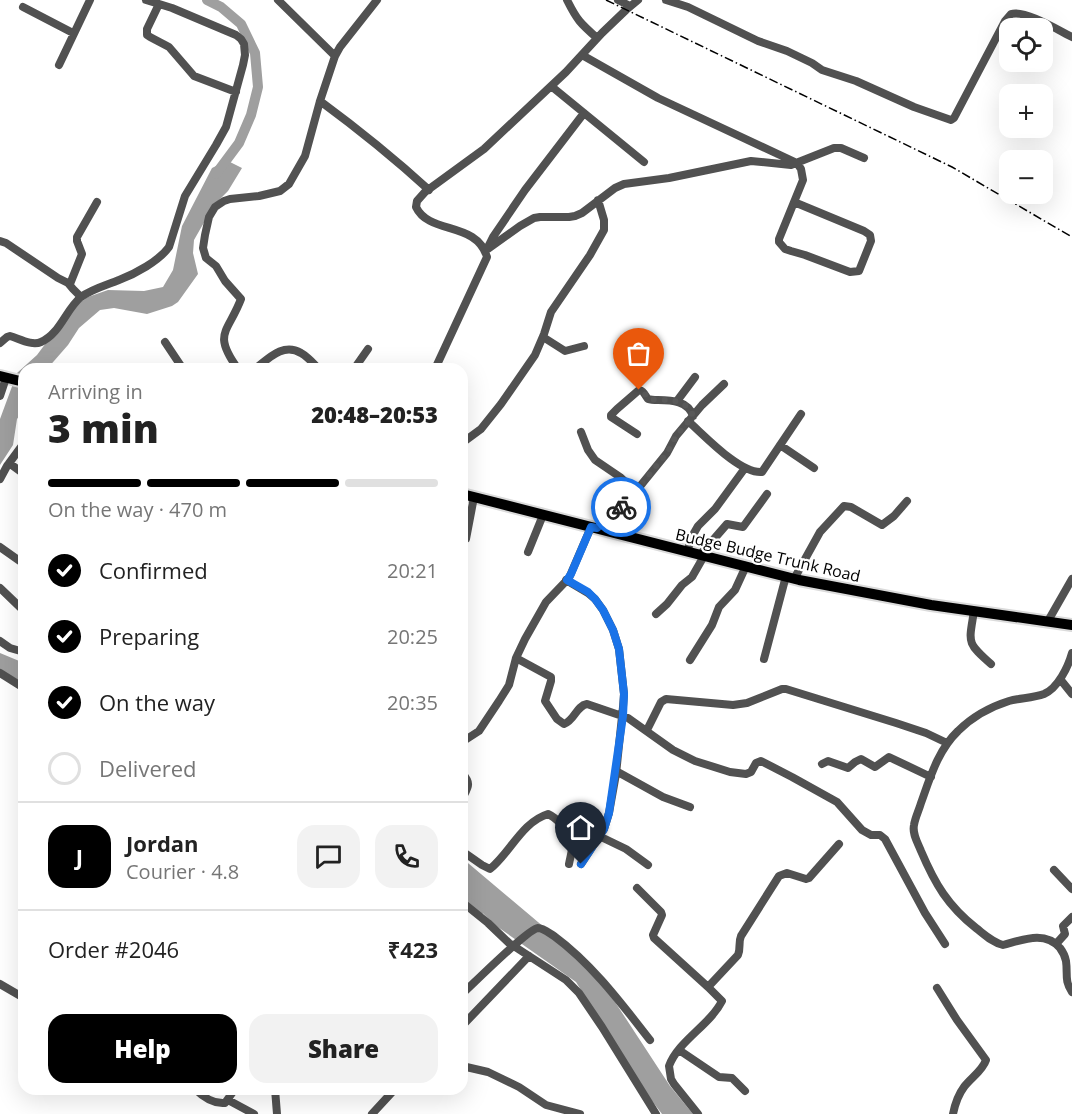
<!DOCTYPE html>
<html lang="en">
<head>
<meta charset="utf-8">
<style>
  body { margin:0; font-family:"Open Sans",sans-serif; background:#f2f2f2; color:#222; height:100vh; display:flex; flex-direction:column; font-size:22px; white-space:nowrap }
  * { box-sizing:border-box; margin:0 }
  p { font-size:20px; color:#767676 }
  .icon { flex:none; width:33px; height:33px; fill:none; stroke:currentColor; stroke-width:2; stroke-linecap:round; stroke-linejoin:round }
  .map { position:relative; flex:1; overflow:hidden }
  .details { position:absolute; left:18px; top:363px; width:450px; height:732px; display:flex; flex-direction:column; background:#fff; border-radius:18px; box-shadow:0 6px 24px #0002 }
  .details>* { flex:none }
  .buttons { position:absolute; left:999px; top:18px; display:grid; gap:12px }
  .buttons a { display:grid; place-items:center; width:54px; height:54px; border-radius:12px; background:#fff; box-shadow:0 6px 24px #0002; font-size:30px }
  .pin { position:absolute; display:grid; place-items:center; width:51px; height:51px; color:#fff; margin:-62px -26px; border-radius:50% 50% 50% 0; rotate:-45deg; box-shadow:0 0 6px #0007 }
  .pin .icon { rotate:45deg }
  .courier { position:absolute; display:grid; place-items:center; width:60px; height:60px; margin:-30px; border:4px solid #1a73e8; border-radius:50%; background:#fff; color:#222; box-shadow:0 2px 8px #0007 }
  .head em { font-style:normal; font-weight:800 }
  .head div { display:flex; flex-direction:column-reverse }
  .head { display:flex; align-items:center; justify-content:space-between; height:102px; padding:0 30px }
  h1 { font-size:39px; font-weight:800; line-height:45px }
  .bar { display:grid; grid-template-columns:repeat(4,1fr); gap:9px 6px; align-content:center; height:72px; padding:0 30px }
  .bar i { height:8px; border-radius:4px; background:#e0e0e0 }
  .bar .active { background:#000 }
  .bar p { grid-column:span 4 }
  .line { display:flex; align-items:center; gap:15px; padding:0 30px; border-top:2px solid #e0e0e0 }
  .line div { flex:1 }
  .round { display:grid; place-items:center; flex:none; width:63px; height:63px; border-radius:18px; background:#f2f2f2 }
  ol { padding:0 30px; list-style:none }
  li { display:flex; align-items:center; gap:18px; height:66px }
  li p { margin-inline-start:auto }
  li .icon { padding:6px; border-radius:50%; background:#000; color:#fff; stroke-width:4 }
  li:last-child { color:#767676 }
  li i { width:33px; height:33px; border:3px solid #e0e0e0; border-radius:50% }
  .action { display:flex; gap:12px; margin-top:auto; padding:12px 30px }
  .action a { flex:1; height:69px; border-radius:18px; background:#000; color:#fff; font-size:24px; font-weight:800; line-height:69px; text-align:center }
  .action a+a { background:#f2f2f2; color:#222 }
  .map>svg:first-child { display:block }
</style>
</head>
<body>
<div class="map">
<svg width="1072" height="1114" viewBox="0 0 1072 1114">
  <rect width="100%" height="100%" fill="#fff"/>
  <path fill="#9f9f9f" d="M224,162H230L242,168L228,191L214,205L194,240L193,253L198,274L178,302L172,306L147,314L114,308L100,310L79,328L68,345L47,369H24V409L17,419L13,445L0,465V419L17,373L37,355L72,308L88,297L108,290L144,291L163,287L173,270L182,226L212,168Z
    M0,653L24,663V683L0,670Z
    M462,858L589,965L598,976L670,1086L693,1114H662L643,1089L576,982L495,925L462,893Z"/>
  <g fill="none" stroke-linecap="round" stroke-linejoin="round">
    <path stroke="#9f9f9f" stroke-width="10" d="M207,0L221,7L241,24L255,53L258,87L251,115L239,143L216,174
      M462,894L475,910L478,912"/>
    <g stroke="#dbdbdb" stroke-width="14">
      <path id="major" d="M0,376L24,382
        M462,494L799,580L931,605L1072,625"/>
    </g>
    <path stroke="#515151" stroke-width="8" d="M278,0L335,56
      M567,0C577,20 580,23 597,38
      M618,0L630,6
      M666,0L688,7L758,41L787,51L812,63L822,70L856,81L914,107L951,120L954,118L1005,21L1011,14C1026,10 1058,30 1072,37
      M159,4L147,29V35L150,37L169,47L194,76L236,92
      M23,7L73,33
      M582,55L658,98L797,163L801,169L803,180L779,239V242L785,249L791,251L805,255L850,272L859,271L871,241L870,235L864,231L794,202
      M59,65L90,0
      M551,86L644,162
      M320,101C358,129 394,158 429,190
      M0,241L6,243L58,278L68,283L73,289L81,297
      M488,247L493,237L525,190L584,113
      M485,251L520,226L534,218L540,217H569L575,216L582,213L615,188L624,184L669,178L751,161L791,165L834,148H841L864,158
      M70,284L82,254L77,241V237L97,202
      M543,337L565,351L584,346
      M165,342L183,369
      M0,343L7,337L10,336C20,339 32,346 41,342C60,334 66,309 81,297C92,289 107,285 119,280C135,274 159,261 169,247L185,196L216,145L226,127L243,65L245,55L244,44L241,39L236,35L172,8L146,0
      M238,369C212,333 228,333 241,299L225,281L216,266L206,258L203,248L205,235L209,217L215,207L224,201L230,199L259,196L280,191L289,184L305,156L320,101L335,56L340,47L377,0
      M255,369C268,359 283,342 301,353C308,357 314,364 319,369
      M354,369L368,349
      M435,369L487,257C477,221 429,235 416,207L417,201L425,192L484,149L566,72L602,33L626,10L638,0
      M0,396L6,378
      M677,401L695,377
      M688,421C705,436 740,474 762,472L801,414
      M581,432L588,450L595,460L620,477L636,492
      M637,434L611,417V415L617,409L639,390L642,391C643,391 647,398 648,399C651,400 656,400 658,400C672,400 688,401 693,416
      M462,443L481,429L501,404L535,355L544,334L551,312L590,255L604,230V220L598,200
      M780,445L814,468
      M9,463L24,474
      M0,479L7,466L24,443
      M597,528L637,490L667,453L676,436L702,405L724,384
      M462,541L466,539L474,497
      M0,547L24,564
      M687,551L694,533L698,526L715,509L745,468
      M528,552L543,515
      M700,555L727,524L743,527L767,494
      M794,579L820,532L844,506L851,507L882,525L894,516L907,501
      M566,580L588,593L595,599L603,610L613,630L619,649L624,694L623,707L616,774L609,813L604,829L581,864
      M0,588L24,611
      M974,611C969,643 966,642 991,664
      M656,614L667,604L682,585L692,577L704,556
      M1048,621L1072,579
      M0,641L10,648L24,652
      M1072,653C1068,667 1058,688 1044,694C1033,698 1020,698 1009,701C990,707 972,717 958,731C938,750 930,778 921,803C919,810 915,818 914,825C912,834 918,843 921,851C935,884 948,906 976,928C985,935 992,942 1003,945C1022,940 1045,930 1060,948C1063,952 1065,956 1066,961C1068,975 1064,980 1072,992
      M516,658L551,677V681L545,701L557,719L564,724C575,720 576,706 587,704L628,718L673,750L695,761L730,772L746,774L751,772L756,763L761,761L792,777L837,802L862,830L871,835H880L885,839L925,913L945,944
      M764,659L786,576
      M690,660L712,625L719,607L735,590L746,566
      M0,673L24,688
      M1060,679L1072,694
      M647,730L661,702L666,699L733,705L747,703L782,689H786L896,723L926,733L947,743
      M462,742L479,731L499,701L509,685L516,658L525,639L546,602L569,578L591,527
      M822,764L828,761L848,768L855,762L861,759L875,767L889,757L931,777
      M616,771L663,797L690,807
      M462,773C472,784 468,787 462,799
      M599,836L626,849L648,865
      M462,851L482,865L490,869C510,853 522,822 548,814C555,817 559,822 564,827C577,839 572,848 569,864
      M1054,870L1072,889
      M637,888L661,912L662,915L653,935L654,938L708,987L722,1001C710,1025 678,1041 669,1066L671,1079L674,1084L698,1114
      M462,902L488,923L509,943L566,980L579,993L602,1027L656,1114
      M1056,944L1065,934L1063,926L1072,917
      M0,984L24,998
      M708,987L738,955C741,948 738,943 741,936L779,876L787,873L806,879L809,878L839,844
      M937,988L957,1020L986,1060C983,1070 971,1078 964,1087C958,1095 955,1104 953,1114
      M462,994C473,984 528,929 538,928C543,928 549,933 554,936C592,964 621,1003 650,1040
      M462,1026L529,956
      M679,1050L719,1077L732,1078L745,1091
      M462,1066L488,1072L519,1087L546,1105L580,1114
      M195,1089C203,1097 214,1104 225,1103L235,1089
      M275,1089L277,1114
      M228,1100L254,1114
      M372,1114L395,1089"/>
    <use href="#major" stroke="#000" stroke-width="10"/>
    <path stroke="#000" stroke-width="1.5" stroke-dasharray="9 3 1.5 3" stroke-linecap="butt" d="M606,0L952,167L1072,237"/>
  </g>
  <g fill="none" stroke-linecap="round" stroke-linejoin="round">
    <path stroke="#595959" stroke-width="6" stroke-dasharray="0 10.8" d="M621,507L637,490L657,465L667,453L676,436L693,416C686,397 665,401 649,399L642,391L639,390"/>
    <path stroke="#1a73e8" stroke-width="8" d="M581,864L604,829L609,813L623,716L624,694L619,649L613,630L603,610L595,599L588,592L567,580L571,574L591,527L597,528L621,507"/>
  </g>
  <g text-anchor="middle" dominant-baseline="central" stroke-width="4.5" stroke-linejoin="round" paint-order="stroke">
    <g font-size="16" fill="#000" stroke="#fff">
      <text transform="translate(768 555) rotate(13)">Budge Budge Trunk Road</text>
    </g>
  </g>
</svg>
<div class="buttons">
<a><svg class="icon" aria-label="locate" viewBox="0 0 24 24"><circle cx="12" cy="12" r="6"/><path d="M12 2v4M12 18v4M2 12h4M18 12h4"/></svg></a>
<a>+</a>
<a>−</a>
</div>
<div class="pin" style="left:639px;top:390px;background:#ea580c"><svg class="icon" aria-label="bag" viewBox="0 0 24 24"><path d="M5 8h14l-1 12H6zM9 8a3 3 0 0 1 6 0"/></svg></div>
<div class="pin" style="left:581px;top:864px;background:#1f2937"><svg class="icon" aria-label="home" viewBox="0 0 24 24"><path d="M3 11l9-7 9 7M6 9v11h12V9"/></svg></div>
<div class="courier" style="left:621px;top:507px"><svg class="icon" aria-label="bike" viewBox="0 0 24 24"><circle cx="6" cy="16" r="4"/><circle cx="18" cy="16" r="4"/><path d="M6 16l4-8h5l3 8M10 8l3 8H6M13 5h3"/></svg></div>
<section class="details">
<div class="head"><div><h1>3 min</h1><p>Arriving in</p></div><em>20:48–20:53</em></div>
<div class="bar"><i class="active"></i><i class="active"></i><i class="active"></i><i></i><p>On the way · 470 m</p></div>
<ol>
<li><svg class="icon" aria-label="check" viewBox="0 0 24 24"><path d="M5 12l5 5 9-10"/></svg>Confirmed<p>20:21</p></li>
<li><svg class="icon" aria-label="check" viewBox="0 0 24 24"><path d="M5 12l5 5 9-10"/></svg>Preparing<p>20:25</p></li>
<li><svg class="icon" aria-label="check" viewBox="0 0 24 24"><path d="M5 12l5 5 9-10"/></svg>On the way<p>20:35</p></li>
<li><i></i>Delivered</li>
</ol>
<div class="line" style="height:108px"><b class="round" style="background:#000;color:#fff">J</b><div><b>Jordan</b><p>Courier · 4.8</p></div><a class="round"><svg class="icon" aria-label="chat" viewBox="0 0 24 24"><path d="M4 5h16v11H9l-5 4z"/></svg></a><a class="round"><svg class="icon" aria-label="phone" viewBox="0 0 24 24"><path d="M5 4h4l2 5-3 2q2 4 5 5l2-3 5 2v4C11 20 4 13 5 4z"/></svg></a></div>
<div class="line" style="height:78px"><div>Order #2046</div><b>₹423</b></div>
<div class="action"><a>Help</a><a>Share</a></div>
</section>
</div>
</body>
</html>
